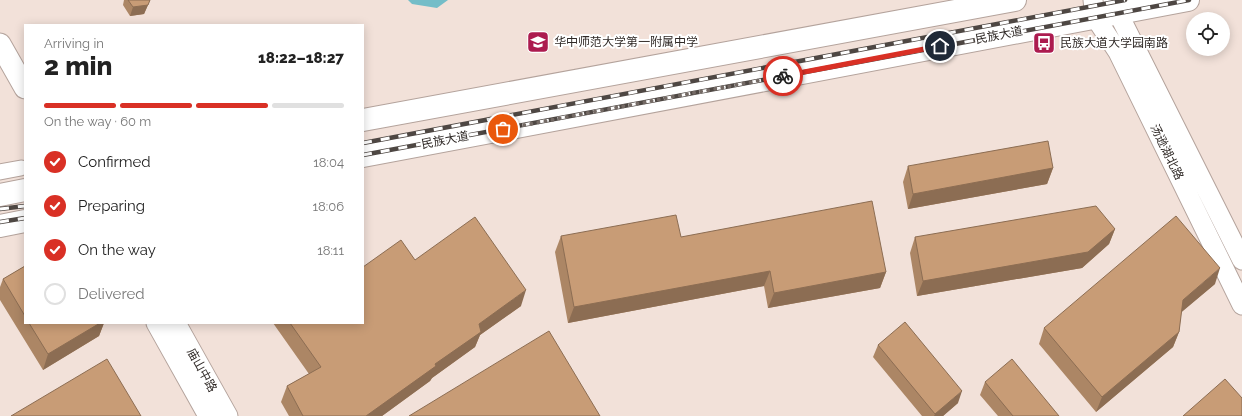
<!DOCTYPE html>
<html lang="en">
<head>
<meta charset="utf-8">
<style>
  body { margin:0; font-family:Raleway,"Noto Sans SC",sans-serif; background:#f2f2f2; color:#222; height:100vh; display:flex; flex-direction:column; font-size:15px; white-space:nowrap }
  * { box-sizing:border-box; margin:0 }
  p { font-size:13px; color:#767676 }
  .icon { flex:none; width:22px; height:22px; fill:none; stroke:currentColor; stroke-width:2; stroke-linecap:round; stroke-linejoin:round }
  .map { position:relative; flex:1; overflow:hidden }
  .panel { position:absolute; left:24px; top:24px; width:340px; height:300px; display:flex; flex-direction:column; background:#fff; border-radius:0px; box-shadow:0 2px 10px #0003 }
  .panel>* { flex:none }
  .buttons { position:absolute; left:1186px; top:12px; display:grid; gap:8px }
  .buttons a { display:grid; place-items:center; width:44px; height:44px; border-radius:50%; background:#fff; box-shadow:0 2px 10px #0003; font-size:20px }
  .pin { position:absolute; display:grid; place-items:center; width:34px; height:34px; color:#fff; margin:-17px; border:2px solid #fff; border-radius:50%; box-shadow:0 1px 4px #0007 }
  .courier { position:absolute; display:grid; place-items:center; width:40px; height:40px; margin:-20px; border:3px solid #d93025; border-radius:50%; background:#fff; color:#222; box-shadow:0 1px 5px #0007 }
  .overview em { font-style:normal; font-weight:800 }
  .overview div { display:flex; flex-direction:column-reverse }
  .overview { display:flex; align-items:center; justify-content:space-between; height:68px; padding:0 20px }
  h1 { font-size:26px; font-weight:800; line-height:30px }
  .bar { display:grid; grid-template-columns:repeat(4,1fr); gap:6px 4px; align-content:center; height:48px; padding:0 20px }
  .bar i { height:5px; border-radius:3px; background:#e0e0e0 }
  .bar .current { background:#d93025 }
  .bar p { grid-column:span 4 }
  ol { padding:0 20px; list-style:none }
  li { display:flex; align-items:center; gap:12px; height:44px }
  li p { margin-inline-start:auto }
  li .icon { padding:4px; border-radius:50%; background:#d93025; color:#fff; stroke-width:4 }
  li:last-child { color:#767676 }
  li i { width:22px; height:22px; border:2px solid #e0e0e0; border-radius:50% }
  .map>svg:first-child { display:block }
</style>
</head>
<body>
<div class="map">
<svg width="1242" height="416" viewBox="0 0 1242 416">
  <rect width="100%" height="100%" fill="#f2e1d9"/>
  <path fill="#74bdc8" d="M408,0H448L437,8L412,4Z"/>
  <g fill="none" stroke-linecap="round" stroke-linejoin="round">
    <g stroke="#b4a39c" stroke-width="17">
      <path id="minor" d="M0,172L21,168"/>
    </g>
    <g stroke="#b4a39c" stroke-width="21">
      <path id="tertiary" d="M1093,0L1095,17L1118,52L1242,305
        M1113,0L1118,13L1242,260
        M156,323L208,416
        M176,323L228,416"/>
    </g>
    <g stroke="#b4a39c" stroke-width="23">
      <path id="secondary" d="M0,44L25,88"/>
    </g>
    <g stroke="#b4a39c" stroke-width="24">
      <path id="primary" d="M363,120L1015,0
        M363,156L1188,0
        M0,195L25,190
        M0,226L25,221"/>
    </g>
    <use href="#minor" stroke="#fff" stroke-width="15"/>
    <use href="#tertiary" stroke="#fff" stroke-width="19"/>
    <use href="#secondary" stroke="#fff" stroke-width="21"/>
    <use href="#primary" stroke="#fff" stroke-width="22"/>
    <g stroke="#4e4743" stroke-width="4.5">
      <path id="rail" d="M363,143L1125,0
        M363,155L1189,0
        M0,209L25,206
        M0,222L25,218"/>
    </g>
    <use href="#rail" stroke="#fff" stroke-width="3" stroke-dasharray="9" stroke-linecap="butt"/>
  </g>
  <path fill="#ac8665" d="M124,0H150L144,14L130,16L123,5Z
    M908,166L1053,168L1047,184L908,209L903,182Z
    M1115,229L1109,244L1082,268L917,296L910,253L915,237Z
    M561,236L681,237L886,272L880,288L768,308L764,286L568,323L555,252Z
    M415,260L521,306L480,335L475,347L432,378L430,381L382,416H289L281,402L287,386L309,374L273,323H363Z
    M25,266V323H104L99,336L43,370L0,300V287L3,279Z
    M1215,284L1181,312L1179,332L1173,347L1096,412L1039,344L1044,328Z
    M878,345L958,403L943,416H922L873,357Z
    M985,382L1059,416H998L980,395Z"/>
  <path fill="#8c6d53" d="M148,5L144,14L130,16L133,7Z
    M1053,168L1047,184L908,209L913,194Z
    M1115,229L1109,244L1082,268L917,296L923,281Z
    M1220,268L1215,284L1177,316L1183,300Z
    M770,271L764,286L568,323L574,307Z
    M886,272L880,288L768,308L774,293Z
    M526,290L521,306L480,335L475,347L432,378L430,381L382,416H366L435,364L479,324Z
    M100,323H104L99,336L43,370L48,354Z
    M1179,332L1173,347L1096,412L1102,397Z
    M962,391L958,403L943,416H934L935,414Z"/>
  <path fill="#c89c76" stroke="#8c6d53" d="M128,0H150L148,5L133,7Z
    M1048,141L1053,168L913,194L908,166Z
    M872,201L886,272L774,293L770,271L574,307L561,236L676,215L681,237Z
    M1096,206L1115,229L1088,252L923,281L915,237Z
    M1176,216L1220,268L1183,300L1179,332L1102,397L1044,328Z
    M475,217L526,290L479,324L481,332L435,364L436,366L366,416H303L287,386L321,367L290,323H363V267L401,240L415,260Z
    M25,266V316L3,279Z
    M905,322L962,391L935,414L878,345Z
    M29,323H100L48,354Z
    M549,331L600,416H409Z
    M107,359L141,416H11Z
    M1012,359L1059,416H1013L985,382Z
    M1225,379L1242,398V416H1183Z"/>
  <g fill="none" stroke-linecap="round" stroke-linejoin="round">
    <path stroke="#746a65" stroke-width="4" stroke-dasharray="0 7.2" d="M503,129L783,76"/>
    <path stroke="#d93025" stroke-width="5" d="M783,76L940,46"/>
  </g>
  <defs>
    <g id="school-square" transform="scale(1.15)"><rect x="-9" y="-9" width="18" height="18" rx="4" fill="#ac1b4f" stroke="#fff"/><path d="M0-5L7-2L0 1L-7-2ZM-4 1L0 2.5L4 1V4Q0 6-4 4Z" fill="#fff"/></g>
    <g id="bus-square" transform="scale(1.15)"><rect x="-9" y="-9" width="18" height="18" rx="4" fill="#ac1b4f" stroke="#fff"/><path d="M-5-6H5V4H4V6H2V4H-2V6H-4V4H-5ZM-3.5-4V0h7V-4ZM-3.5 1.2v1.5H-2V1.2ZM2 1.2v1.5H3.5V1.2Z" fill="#fff"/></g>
  </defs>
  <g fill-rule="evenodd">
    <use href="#school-square" x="538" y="42"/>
    <use href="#bus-square" x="1044" y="43"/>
  </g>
  <g text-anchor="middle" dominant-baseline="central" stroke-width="4" stroke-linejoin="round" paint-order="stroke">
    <g font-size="12" fill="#302a27" stroke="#fff">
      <text transform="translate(999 35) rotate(-11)">民族大道</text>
      <text transform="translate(445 140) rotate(-11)">民族大道</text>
      <text transform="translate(1167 152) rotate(64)">汤逊湖北路</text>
      <text transform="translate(202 370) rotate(61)">庙山中路</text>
    </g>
    <g font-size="12" fill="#302a27" stroke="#fff" text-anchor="start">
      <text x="554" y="42">华中师范大学第一附属中学</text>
      <text x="1060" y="43">民族大道大学园南路</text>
    </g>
  </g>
</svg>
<div class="buttons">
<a><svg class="icon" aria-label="locate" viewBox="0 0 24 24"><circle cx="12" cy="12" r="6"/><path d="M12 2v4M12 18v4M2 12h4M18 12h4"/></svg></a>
</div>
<div class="pin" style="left:503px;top:129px;background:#ea580c"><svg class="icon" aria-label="bag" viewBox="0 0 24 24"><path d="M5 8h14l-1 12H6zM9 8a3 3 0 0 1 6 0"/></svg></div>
<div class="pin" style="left:940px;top:46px;background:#1f2937"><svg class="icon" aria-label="home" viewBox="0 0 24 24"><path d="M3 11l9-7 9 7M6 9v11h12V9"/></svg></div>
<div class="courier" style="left:783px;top:76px"><svg class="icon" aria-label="bike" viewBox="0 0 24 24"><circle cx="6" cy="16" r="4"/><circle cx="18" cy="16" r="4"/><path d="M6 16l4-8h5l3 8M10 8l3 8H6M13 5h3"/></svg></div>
<section class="panel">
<div class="overview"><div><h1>2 min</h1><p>Arriving in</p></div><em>18:22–18:27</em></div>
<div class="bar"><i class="current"></i><i class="current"></i><i class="current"></i><i></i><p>On the way · 60 m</p></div>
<ol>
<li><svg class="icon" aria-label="check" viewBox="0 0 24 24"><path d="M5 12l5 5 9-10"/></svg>Confirmed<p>18:04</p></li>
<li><svg class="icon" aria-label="check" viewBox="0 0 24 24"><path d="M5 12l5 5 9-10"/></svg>Preparing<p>18:06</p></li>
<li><svg class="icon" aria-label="check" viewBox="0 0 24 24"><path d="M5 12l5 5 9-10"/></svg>On the way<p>18:11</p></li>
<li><i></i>Delivered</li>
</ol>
</section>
</div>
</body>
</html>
